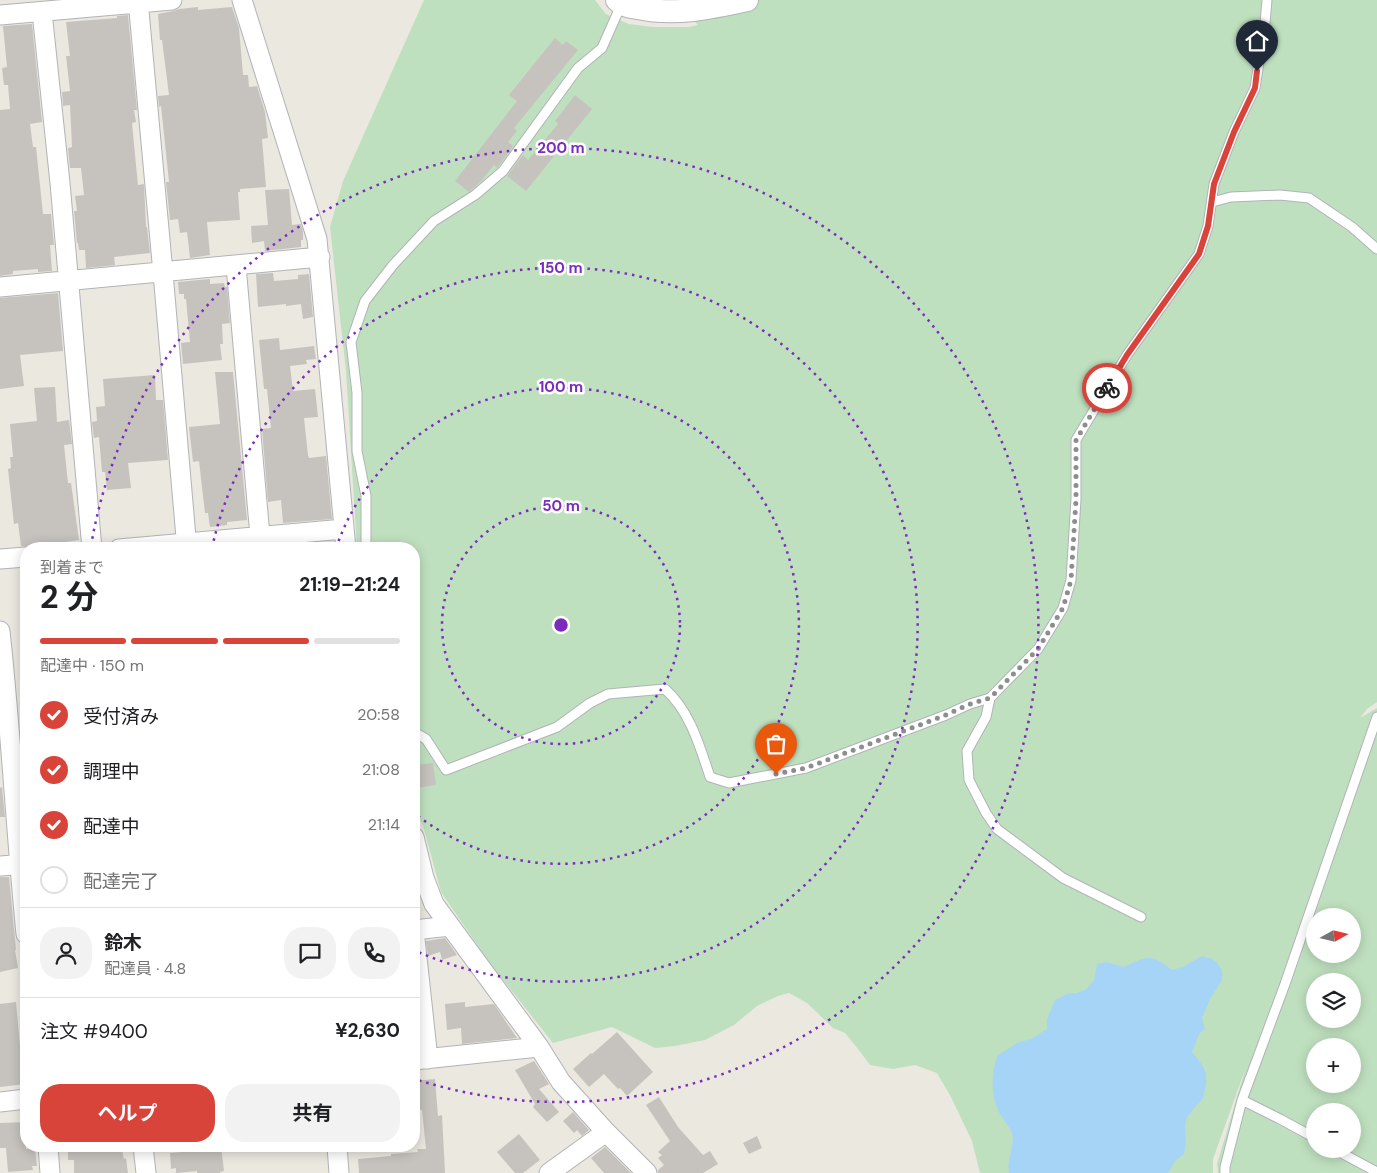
<!DOCTYPE html>
<html lang="ja">
<head>
<meta charset="utf-8">
<style>
  body { margin:0; font-family:"DM Sans","Noto Sans JP",sans-serif; background:#f2f2f2; color:#202124; height:100vh; display:flex; flex-direction:column; font-size:19px; white-space:nowrap }
  * { box-sizing:border-box; margin:0 }
  p { font-size:16px; color:#757577 }
  .icon { flex:none; width:28px; height:28px; fill:none; stroke:currentColor; stroke-width:2; stroke-linecap:round; stroke-linejoin:round }
  .map { position:relative; flex:1; overflow:hidden }
  .details { position:absolute; left:20px; top:542px; width:400px; height:610px; display:flex; flex-direction:column; background:#fff; border-radius:20px; box-shadow:0 2px 12px #0003 }
  .details>* { flex:none }
  .needle { width:32px; rotate:82deg }
  .tools { position:absolute; left:1306px; top:908px; display:grid; gap:10px }
  .tools a { display:grid; place-items:center; width:55px; height:55px; border-radius:50%; background:#fff; box-shadow:0 2px 12px #0003; font-size:25px }
  .pin { position:absolute; display:grid; place-items:center; width:42px; height:42px; color:#fff; margin:-51px -21px; border-radius:50% 50% 50% 0; rotate:-45deg; box-shadow:0 0 5px #0007 }
  .pin .icon { rotate:45deg }
  .courier { position:absolute; display:grid; place-items:center; width:50px; height:50px; margin:-25px; border:4px solid #d8433a; border-radius:50%; background:#fff; color:#222; box-shadow:0 1px 6px #0007 }
  .head em { font-style:normal; font-weight:700 }
  .head div { display:flex; flex-direction:column-reverse }
  .head { display:flex; align-items:center; justify-content:space-between; height:85px; padding:0 20px }
  h1 { font-size:32px; font-weight:700; line-height:38px }
  .bar { display:grid; grid-template-columns:repeat(4,1fr); gap:8px 5px; align-content:center; height:60px; padding:0 20px }
  .bar i { height:6px; border-radius:4px; background:#e0e0e0 }
  .bar .active { background:#d8433a }
  .bar p { grid-column:span 4 }
  .line { display:flex; align-items:center; gap:12px; padding:0 20px; border-top:1px solid #e0e0e0 }
  .line div { flex:1 }
  .round { display:grid; place-items:center; flex:none; width:52px; height:52px; border-radius:20px; background:#f2f2f2 }
  ol { padding:0 20px; list-style:none }
  li { display:flex; align-items:center; gap:15px; height:55px }
  li p { margin-inline-start:auto }
  li .icon { padding:5px; border-radius:50%; background:#d8433a; color:#fff; stroke-width:4 }
  li:last-child { color:#757577 }
  li i { width:28px; height:28px; border:2px solid #e0e0e0; border-radius:50% }
  .primary-button { display:flex; gap:10px; margin-top:auto; padding:10px 20px }
  .primary-button a { flex:1; height:58px; border-radius:20px; background:#d8433a; color:#fff; font-size:20px; font-weight:700; line-height:58px; text-align:center }
  .primary-button a+a { background:#f2f2f2; color:#202124 }
  .map>svg:first-child { display:block }
</style>
</head>
<body>
<div class="map">
<svg width="1377" height="1173" viewBox="0 0 1377 1173">
  <rect width="100%" height="100%" fill="#ebe8e0"/>
  <path fill="#bfe0bf" fill-rule="evenodd" d="M424,0H595L606,14L629,24L653,27H689L698,25L695,22L685,4L647,0H1377V702L1367,709L1360,718L1377,708V1173H1218L1217,1164L1245,1070L1213,1159V1173H980L972,1141L951,1097L937,1073L915,1065L893,1069L870,1065L858,1049L845,1033L833,1028L807,1003L789,993L778,996L757,1006L734,1025L705,1040L675,1046L655,1048L612,1027L553,1043L489,962L441,892L424,829L414,804V549H357L346,371L330,227L343,181ZM1315,916H1352V954H1315ZM1315,981H1352V1019H1315ZM1315,1046H1352V1084H1315ZM1315,1111H1352V1149H1315Z"/>
  <path fill="#a5d4f6" d="M1202,956L1212,959L1218,964L1222,970V980L1210,999L1202,1018L1205,1029L1199,1034L1192,1052L1203,1066L1206,1074V1084L1203,1098L1187,1117L1185,1126L1186,1143L1184,1154L1175,1161L1168,1173H1009C1006,1160 1015,1147 1012,1134C1010,1126 1001,1118 998,1110C990,1093 992,1073 997,1056L1017,1043L1031,1039L1047,1029V1019L1055,1000L1069,993H1077L1085,990L1094,981L1097,964L1107,962L1124,967C1148,956 1150,953 1172,970L1183,967Z"/>
  <path fill="#c6c3be" d="M198,7V10L232,7L239,28L243,75H248L249,87L257,86L265,112L268,138L262,139L266,187L240,189V192H238L240,220L207,222L210,255L190,258L187,232L180,233L178,219L170,220L166,182H169L166,153L161,106L159,107L158,96L169,95L162,40H160L158,14L173,11L179,9Z
    M128,15L137,110H134L136,122L132,123L135,155L138,185L144,184L146,227H147L150,253L114,257L115,265L86,268L85,250H79L78,243H77L74,211H77L75,196L84,195L81,168H70L68,148L72,147L70,105L63,106L62,92L70,91L66,56H70L66,22L117,18V16Z
    M32,24L42,122L30,124L33,147H36L43,214H51L54,245H50L52,271L38,272V269L13,271V274L0,276V110L10,109L8,85H4L2,68L7,67L3,26Z
    M555,38L563,45L566,41L578,50L514,128L517,131L508,142L513,146L498,167L497,168L494,165L481,181L469,192L455,181L517,101L509,95Z
    M575,95L592,109L526,191L507,176L523,155L528,160L558,124L555,121Z
    M289,189L292,225L301,224L303,232V240H301V247L265,251L264,241L252,243L251,226L268,225L265,190Z
    M273,273L274,281L298,279V275L309,274L313,317L303,319L301,304L286,306V304L258,307L256,274Z
    M210,279V284L224,283L225,287H227L230,323L222,324L223,344H220L222,360L183,364L181,343L190,342L186,299H184V294H179L178,282Z
    M58,293L63,351L20,355L24,386L0,389V298Z
    M279,338L280,350L314,346L316,359L306,360L307,364L290,366L293,391L315,389L318,417L304,418L308,455L309,458L326,456L332,519L283,523L281,500L268,502L262,429L271,428L267,389H264L259,340Z
    M215,372H233L247,520L227,522V525L210,527L208,513H205L199,461L193,462L189,427L220,424Z
    M155,375L156,400H163L168,460L128,463L131,488L107,490L105,472H102L99,437L94,438L92,422L97,421L96,407L105,406L103,379Z
    M55,387L57,422L69,420L72,444L64,445L68,483H71L79,540L38,546V548L33,549L30,547L21,546L18,523L14,524L8,469L11,468L10,457H13L10,424L37,421L34,388Z
    M433,763L436,785L418,788L415,765Z
    M2,787L5,817H0V788Z
    M0,877H9L16,950H15L18,968L0,972Z
    M445,938L457,955L442,960L440,952L428,956L426,941Z
    M16,1002L21,1056L26,1055V1084L0,1087V1004Z
    M465,1002V1007L494,1004L517,1038L462,1044L461,1028L447,1030L445,1004Z
    M617,1032L653,1072L627,1096L620,1088L618,1089L604,1074L589,1087L573,1069L591,1053L592,1054Z
    M534,1061L549,1084L539,1089L559,1112L547,1122L533,1107L535,1104L515,1070Z
    M435,1079L438,1116L442,1115L445,1173H359L358,1159L391,1156V1154L418,1152L417,1149H426L422,1110L414,1111V1081Z
    M659,1097L678,1127L703,1155L710,1151L718,1164L703,1173H658V1170L664,1165L658,1158L662,1155L658,1152L670,1141L646,1105Z
    M573,1112L589,1130L582,1136L577,1130L574,1133L563,1121Z
    M26,1122V1149L35,1148L37,1166H32L33,1170L8,1172L6,1148H0V1123Z
    M519,1134L540,1160L523,1173H515L497,1152Z
    M757,1136L762,1148L749,1154L743,1143Z
    M68,1146H121L124,1159L126,1158L128,1173H74V1160H68Z
    M193,1146H221L224,1171L220,1172V1173H197V1171L176,1173V1168L171,1169L170,1153L194,1151Z
    M605,1147L631,1173H604L591,1158Z"/>
  <g fill="none" stroke-linecap="round" stroke-linejoin="round">
    <g stroke="#b1b3b7" stroke-width="11">
      <path id="service" d="M1212,202L1231,197L1280,195L1309,198L1352,227L1377,249
        M366,549V496L357,451V393L351,342L365,301L393,265L434,221L475,195L503,171L578,68L602,48L621,5
        M990,698L986,717L967,751L969,780L986,813L997,829L1063,878L1141,917
        M414,732L426,739L446,770L557,727L590,703L608,694L665,689C690,711 700,747 710,777L729,783L806,768L946,715L970,704L990,698L1038,649L1063,608L1071,580L1076,499V440L1127,355L1199,254L1208,226L1214,184L1234,132L1255,88L1265,23L1267,0
        M1242,1100L1280,1119L1315,1138
        M1334,1149L1377,1172
        M1225,1173V1167L1242,1100L1285,984L1377,717"/>
    </g>
    <g stroke="#b1b3b7" stroke-width="21">
      <path id="minor" d="M138,0L163,273L187,549
        M242,0L317,239L346,549
        M42,12L60,183L92,549
        M0,15L172,0
        M236,266L260,536
        M0,287L320,257
        M119,549L344,529
        M0,559L26,557
        M0,631C11,731 16,833 26,934
        M414,837L424,878L434,904L539,1047L561,1082L606,1132L647,1173
        M0,866L26,864
        M428,1059L414,930L450,926
        M414,1060L539,1047
        M0,1102L26,1099
        M48,1146L50,1173
        M143,1146L146,1173
        M337,1146L339,1173
        M549,1173L606,1132"/>
    </g>
    <g stroke="#b1b3b7" stroke-width="24">
      <path id="tertiary" d="M617,0C623,6 630,7 638,8C675,16 711,8 747,0"/>
    </g>
    <use href="#service" stroke="#fff" stroke-width="9"/>
    <use href="#minor" stroke="#fff" stroke-width="19"/>
    <use href="#tertiary" stroke="#fff" stroke-width="22"/>
  </g>
  <g fill="none" stroke-linecap="round" stroke-linejoin="round">
    <path stroke="#8c8d8d" stroke-width="5" stroke-dasharray="0 9" d="M776,774L806,768L946,715L970,704L990,698L1038,649L1063,608L1071,580L1076,499V440L1107,388"/>
    <path stroke="#d8433a" stroke-width="6" d="M1107,388L1127,355L1199,254L1208,226L1214,184L1234,132L1255,88L1257,71"/>
  </g>
  <g fill="none" stroke="#7b2cbf" stroke-width="2.5" stroke-dasharray="2.5 5">
    <circle cx="561" cy="625" r="119"/>
    <path d="M336 548A238 238 0 1 1 414 813"/>
    <path d="M212 548A357 357 0 1 1 416 951"/>
    <path d="M91 546A477 477 0 1 1 418 1080"/>
  </g>
  <circle cx="561" cy="625" r="8" fill="#7b2cbf" stroke="#fff" stroke-width="2.5"/>
  <g font-size="15" text-anchor="middle" font-weight="bold" fill="#7b2cbf" stroke="#fff" stroke-width="5" stroke-linejoin="round" paint-order="stroke">
    <text x="561" y="153">200 m</text>
    <text x="561" y="273">150 m</text>
    <text x="561" y="392">100 m</text>
    <text x="561" y="511">50 m</text>
  </g>
</svg>
<div class="tools">
<a><svg class="needle" viewBox="-14 -14 28 28"><path d="M0-13l5 13h-10z" fill="#e53935"/><path d="M0 13l5-13h-10z" fill="#757577"/></svg></a>
<a><svg class="icon" aria-label="layers" viewBox="0 0 24 24"><path d="M12 4l9 5-9 5-9-5zM3 14l9 5 9-5"/></svg></a>
<a>+</a>
<a>−</a>
</div>
<div class="pin" style="left:776px;top:774px;background:#ea580c"><svg class="icon" aria-label="bag" viewBox="0 0 24 24"><path d="M5 8h14l-1 12H6zM9 8a3 3 0 0 1 6 0"/></svg></div>
<div class="pin" style="left:1257px;top:71px;background:#1f2937"><svg class="icon" aria-label="home" viewBox="0 0 24 24"><path d="M3 11l9-7 9 7M6 9v11h12V9"/></svg></div>
<div class="courier" style="left:1107px;top:388px"><svg class="icon" aria-label="bike" viewBox="0 0 24 24"><circle cx="6" cy="16" r="4"/><circle cx="18" cy="16" r="4"/><path d="M6 16l4-8h5l3 8M10 8l3 8H6M13 5h3"/></svg></div>
<section class="details">
<div class="head"><div><h1>2 分</h1><p>到着まで</p></div><em>21:19–21:24</em></div>
<div class="bar"><i class="active"></i><i class="active"></i><i class="active"></i><i></i><p>配達中 · 150 m</p></div>
<ol>
<li><svg class="icon" aria-label="check" viewBox="0 0 24 24"><path d="M5 12l5 5 9-10"/></svg>受付済み<p>20:58</p></li>
<li><svg class="icon" aria-label="check" viewBox="0 0 24 24"><path d="M5 12l5 5 9-10"/></svg>調理中<p>21:08</p></li>
<li><svg class="icon" aria-label="check" viewBox="0 0 24 24"><path d="M5 12l5 5 9-10"/></svg>配達中<p>21:14</p></li>
<li><i></i>配達完了</li>
</ol>
<div class="line" style="height:90px"><a class="round"><svg class="icon" aria-label="person" viewBox="0 0 24 24"><circle cx="12" cy="8" r="4"/><path d="M4 21q1-7 8-7t8 7"/></svg></a><div><b>鈴木</b><p>配達員 · 4.8</p></div><a class="round"><svg class="icon" aria-label="chat" viewBox="0 0 24 24"><path d="M4 5h16v11H9l-5 4z"/></svg></a><a class="round"><svg class="icon" aria-label="phone" viewBox="0 0 24 24"><path d="M5 4h4l2 5-3 2q2 4 5 5l2-3 5 2v4C11 20 4 13 5 4z"/></svg></a></div>
<div class="line" style="height:65px"><div>注文 #9400</div><b>¥2,630</b></div>
<div class="primary-button"><a>ヘルプ</a><a>共有</a></div>
</section>
</div>
</body>
</html>
